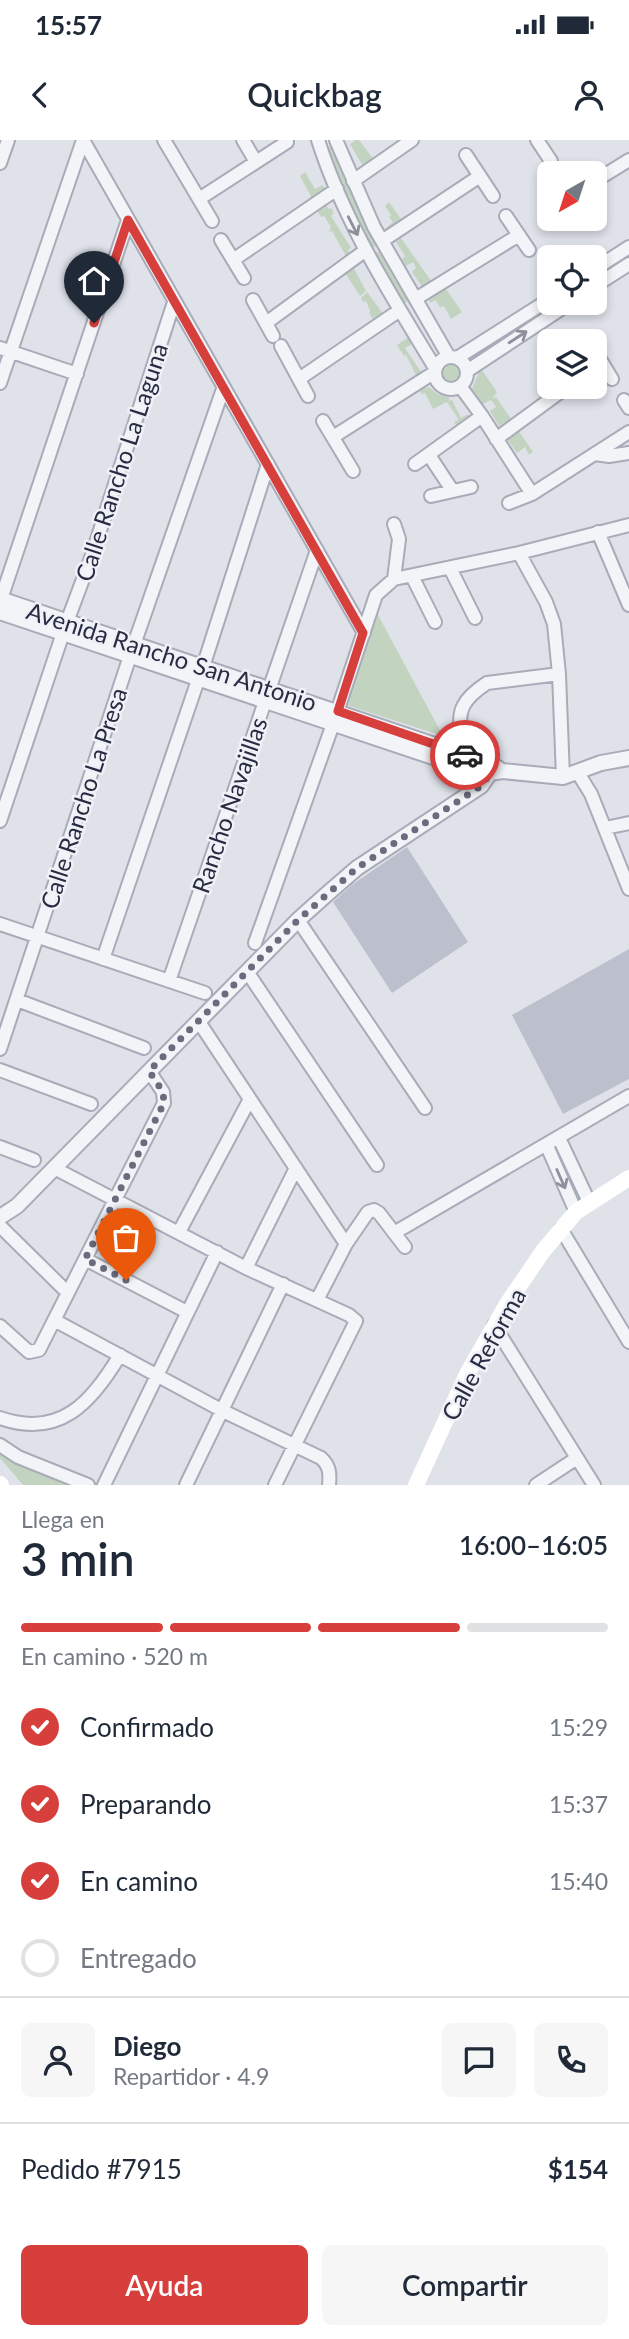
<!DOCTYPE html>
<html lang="es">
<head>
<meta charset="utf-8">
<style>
  body { margin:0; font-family:Lato,sans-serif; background:#f6f6f7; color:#1f2937; height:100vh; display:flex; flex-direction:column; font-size:26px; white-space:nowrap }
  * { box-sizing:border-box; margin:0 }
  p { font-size:23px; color:#747a83 }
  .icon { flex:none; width:38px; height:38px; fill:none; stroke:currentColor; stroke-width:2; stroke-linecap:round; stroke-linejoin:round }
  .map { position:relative; height:1345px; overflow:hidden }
  .details { display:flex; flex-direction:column; background:#fff; flex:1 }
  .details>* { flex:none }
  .needle { width:46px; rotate:219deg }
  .buttons { position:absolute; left:537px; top:21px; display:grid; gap:14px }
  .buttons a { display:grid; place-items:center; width:70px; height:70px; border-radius:10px; background:#fff; box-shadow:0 4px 10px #0003; font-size:35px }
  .pin { position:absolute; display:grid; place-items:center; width:60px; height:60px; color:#fff; margin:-72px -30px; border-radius:50% 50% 50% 0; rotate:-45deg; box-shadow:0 0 7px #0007 }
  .pin .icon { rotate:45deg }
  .courier { position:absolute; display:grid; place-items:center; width:70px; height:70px; margin:-35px; border:5px solid #d73f3c; border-radius:50%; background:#fff; color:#222; box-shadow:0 2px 9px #0007 }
  .head em { font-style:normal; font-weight:600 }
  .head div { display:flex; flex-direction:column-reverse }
  .head { display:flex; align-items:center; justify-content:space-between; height:119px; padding:0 21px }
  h1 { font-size:46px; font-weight:600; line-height:52px }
  .bar { display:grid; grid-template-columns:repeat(4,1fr); gap:10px 7px; align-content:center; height:84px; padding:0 21px }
  .bar i { height:9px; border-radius:5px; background:#e0e1e3 }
  .bar .active { background:#d73f3c }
  .bar p { grid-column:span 4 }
  .line { display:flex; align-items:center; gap:18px; padding:0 21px; border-top:2px solid #e0e1e3 }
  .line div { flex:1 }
  .round { display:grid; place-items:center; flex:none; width:74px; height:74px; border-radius:10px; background:#f6f6f7 }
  ol { padding:0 21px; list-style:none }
  li { display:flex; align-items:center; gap:21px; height:77px }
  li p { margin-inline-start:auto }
  li .icon { padding:7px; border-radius:50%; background:#d73f3c; color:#fff; stroke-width:4 }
  li:last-child { color:#747a83 }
  li i { width:38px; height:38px; border:4px solid #e0e1e3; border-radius:50% }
  .cta { display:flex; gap:14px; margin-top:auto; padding:14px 21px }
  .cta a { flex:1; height:80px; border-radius:10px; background:#d73f3c; color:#fff; font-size:28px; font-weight:600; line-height:80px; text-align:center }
  .cta a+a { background:#f6f6f7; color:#1f2937 }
  .status { display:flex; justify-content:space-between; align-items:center; height:49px; padding:0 35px; background:#fff; direction:ltr }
  .status svg { height:19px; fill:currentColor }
  header { display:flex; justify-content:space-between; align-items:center; height:91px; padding:0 21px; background:#fff; font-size:32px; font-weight:600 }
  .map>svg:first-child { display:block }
</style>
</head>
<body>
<div class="status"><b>15:57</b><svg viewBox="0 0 49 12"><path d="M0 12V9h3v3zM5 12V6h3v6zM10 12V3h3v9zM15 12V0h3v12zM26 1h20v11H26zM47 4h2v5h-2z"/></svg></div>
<header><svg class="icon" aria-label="back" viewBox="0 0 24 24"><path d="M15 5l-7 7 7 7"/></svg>Quickbag<svg class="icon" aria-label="person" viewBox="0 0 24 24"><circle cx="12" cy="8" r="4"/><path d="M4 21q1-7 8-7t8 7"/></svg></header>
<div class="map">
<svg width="629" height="1345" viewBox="0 0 629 1345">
  <rect width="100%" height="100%" fill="#e0e2ea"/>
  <path fill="#c2d4c0" d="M356,0H359L375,21L364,28L350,4Z
    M334,6L358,68L377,105L371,109L352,78L327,7Z
    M305,32L315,49L323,45L325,51L313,60L300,36Z
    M389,62L404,83L388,94L386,88L393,82L389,77L391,75L385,66Z
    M325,64L329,69L331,68L334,73L331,76L351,108L348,110L352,116L347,118L332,91L329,92L331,87L324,76L321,77L317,70Z
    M401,98L434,145L425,151L412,132L416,128L413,122L406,126L402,119L405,116L396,102Z
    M374,112H379L409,160L405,163L373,116Z
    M353,127L366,151L360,156L344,131Z
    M446,149L462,172L451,179L444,166L440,167L435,160L431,163L428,159Z
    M367,152L384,175L374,181L369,173L370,171L366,161L363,162L361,158Z
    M409,197L412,204L405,208L421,232L416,235L406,215L404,216L397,205Z
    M441 232a11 11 0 1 1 22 0a11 11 0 1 1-22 0Z
    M482,230L497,252L492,259L496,257L511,279L499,286L490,271L496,267L491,260L483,264L472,249L479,232Z
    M424,244L426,248L429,247L437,254L450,258L448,261L452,260L461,278L468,274L471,280L459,289L454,282L458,280L457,277L447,262L433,269L425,253L422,254L417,248Z
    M516,287L533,312L529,315L525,307L517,313L505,296Z
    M377,473L443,596L346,565Z
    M0,1313L76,1345H23L0,1318Z"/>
  <path fill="#bcc0cd" d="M407,707L468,802L392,853L333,762L353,744Z
    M629,809V939L563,974L512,875Z"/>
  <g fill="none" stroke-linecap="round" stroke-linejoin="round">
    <g stroke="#a8abb8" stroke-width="16">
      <path id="minor" d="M83,0L364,493
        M164,0L212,81
        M243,0L256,22
        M318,0C344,82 391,155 435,228
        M336,0L374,87L449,217
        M537,0L551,21
        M466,15L493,56
        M0,23L8,0
        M353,41L412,0
        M595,41L629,20
        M199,59L287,2
        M506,76L529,110
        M221,100L244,138
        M382,101L480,36
        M233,120L337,49
        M595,129L629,107
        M595,146L629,124
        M417,158L519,95
        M253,160L273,196
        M266,183L366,110
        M281,206L308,256
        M0,208L77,234
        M595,211L612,239
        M435 233a16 16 0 1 1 32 0a16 16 0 1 1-32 0Z
        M457,218L550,159
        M467,231L570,163
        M299,239L400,170
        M0,243L83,0
        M460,246L482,276L532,354L509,363
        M624,260L629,268
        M323,281L353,331
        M333,297L435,232
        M496,299L567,247
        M595,314L609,316L629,313
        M429,315L452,350
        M415,324L482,276
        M532,354L629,292
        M431,356L471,347
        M394,384L399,399L394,439
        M598,392L629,465
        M519,413L546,462L554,484L559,534L563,637
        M450,428L475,478
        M412,436L435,482
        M1,459L128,80
        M67,482L92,415L174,162
        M203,527L268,324
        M472,625C472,615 468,607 464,598C454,572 464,558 487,543L559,534
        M578,633L591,654L629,749
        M0,681L63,493
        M605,688L629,683
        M298,780L425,968
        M0,784L205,853
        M255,803L333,584L376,455L394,439L519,413L629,385
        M103,819L198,540
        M248,833L377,1025
        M169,841L317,410
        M17,860L144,908
        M199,882L346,1104
        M0,909L130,516L223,249
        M0,930L91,964
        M559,998L589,1062
        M547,1006L576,1072
        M0,1007L34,1020
        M54,1028L246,1128L349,1175L356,1181L275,1345
        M0,1086L68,1153
        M561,1089L629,1202
        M179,1092L250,959
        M394,1093L629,956
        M85,1119L187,1172
        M246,1128L296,1028
        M317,1160L346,1104L368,1072L374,1070L379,1073L405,1107
        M54,1180L223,1271L321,1318C330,1326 330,1334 329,1345
        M494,1185L594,1345
        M0,1186L29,1212L39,1210L164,963L163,952L149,931
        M0,1278C60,1299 92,1262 120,1215
        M0,1305L18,1317L88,1345
        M104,1345L217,1112
        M186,1345L283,1144
        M536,1345L577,1318"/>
    </g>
    <g stroke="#a8abb8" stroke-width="18">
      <path id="tertiary" d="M0,459L491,624L499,629
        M0,472L460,626L490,633L502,631L563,637L601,623L629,618
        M0,1077L17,1066L298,780L327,754L357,728L481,646L490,633L491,624"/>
    </g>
    <use href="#minor" stroke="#f3f4f8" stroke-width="12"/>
    <use href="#tertiary" stroke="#f3f4f8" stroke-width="14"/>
    <path stroke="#fff" stroke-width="16" d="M0,1344L1,1345
      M416,1345L467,1234L507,1164L543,1111L576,1072L629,1038"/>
  </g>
  <defs><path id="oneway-shaft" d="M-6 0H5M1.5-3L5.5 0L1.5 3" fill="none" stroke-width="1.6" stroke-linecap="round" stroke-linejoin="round" transform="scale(1.75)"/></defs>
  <g stroke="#8d909d">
    <use href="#oneway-shaft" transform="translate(353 86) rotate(63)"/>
    <use href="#oneway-shaft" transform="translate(518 197) rotate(-33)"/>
    <use href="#oneway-shaft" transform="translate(561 1039) rotate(66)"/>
  </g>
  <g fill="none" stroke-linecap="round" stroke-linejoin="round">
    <path stroke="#686c7d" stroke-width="7" stroke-dasharray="0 12.6" d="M126,1140L85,1119L164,963L163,952L149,931L298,780L357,728L481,646L490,633L491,624L465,615"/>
    <path stroke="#d73f3c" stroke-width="9" d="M94,183L128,80L363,493L338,571L465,615"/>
  </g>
  <g text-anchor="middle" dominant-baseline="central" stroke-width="5" stroke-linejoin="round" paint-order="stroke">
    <g font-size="24" fill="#272c42" stroke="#eff1f7">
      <text transform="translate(121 322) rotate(-72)">Calle Rancho La Laguna</text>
      <text transform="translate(172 516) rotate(18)">Avenida Rancho San Antonio</text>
      <text transform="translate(83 658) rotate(-72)">Calle Rancho La Presa</text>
      <text transform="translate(229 665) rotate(-71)">Rancho Navajillas</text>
      <text transform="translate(483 1214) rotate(-61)">Calle Reforma</text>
    </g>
  </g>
</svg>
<div class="buttons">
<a><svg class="needle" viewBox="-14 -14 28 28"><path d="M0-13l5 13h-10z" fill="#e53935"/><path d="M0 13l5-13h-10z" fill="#747a83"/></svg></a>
<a><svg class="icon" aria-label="locate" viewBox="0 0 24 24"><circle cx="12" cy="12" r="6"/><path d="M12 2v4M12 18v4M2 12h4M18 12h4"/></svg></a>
<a><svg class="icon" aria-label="layers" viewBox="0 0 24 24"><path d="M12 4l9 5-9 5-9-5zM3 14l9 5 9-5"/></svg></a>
</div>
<div class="pin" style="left:126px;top:1140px;background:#ea580c"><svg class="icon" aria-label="bag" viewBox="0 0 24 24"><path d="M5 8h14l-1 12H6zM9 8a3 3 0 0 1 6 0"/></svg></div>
<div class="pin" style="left:94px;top:183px;background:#1f2937"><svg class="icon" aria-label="home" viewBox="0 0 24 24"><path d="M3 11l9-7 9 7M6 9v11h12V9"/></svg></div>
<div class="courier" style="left:465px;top:615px"><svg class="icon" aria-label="car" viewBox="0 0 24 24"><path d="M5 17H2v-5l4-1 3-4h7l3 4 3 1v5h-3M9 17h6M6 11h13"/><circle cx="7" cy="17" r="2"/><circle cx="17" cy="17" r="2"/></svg></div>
</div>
<section class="details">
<div class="head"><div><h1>3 min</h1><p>Llega en</p></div><em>16:00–16:05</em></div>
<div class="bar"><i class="active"></i><i class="active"></i><i class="active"></i><i></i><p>En camino · 520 m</p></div>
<ol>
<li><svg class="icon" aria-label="check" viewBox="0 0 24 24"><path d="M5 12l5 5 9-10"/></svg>Confirmado<p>15:29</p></li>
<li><svg class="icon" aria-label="check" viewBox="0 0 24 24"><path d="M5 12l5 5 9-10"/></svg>Preparando<p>15:37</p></li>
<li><svg class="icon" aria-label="check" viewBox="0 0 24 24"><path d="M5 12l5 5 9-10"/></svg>En camino<p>15:40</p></li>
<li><i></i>Entregado</li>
</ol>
<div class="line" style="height:126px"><a class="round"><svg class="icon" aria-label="person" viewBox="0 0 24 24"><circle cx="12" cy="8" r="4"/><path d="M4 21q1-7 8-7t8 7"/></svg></a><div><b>Diego</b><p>Repartidor · 4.9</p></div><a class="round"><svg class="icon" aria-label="chat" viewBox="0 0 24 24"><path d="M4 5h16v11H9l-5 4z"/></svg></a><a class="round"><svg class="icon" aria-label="phone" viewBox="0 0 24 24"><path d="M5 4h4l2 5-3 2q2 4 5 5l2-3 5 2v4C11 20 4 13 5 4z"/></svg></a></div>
<div class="line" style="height:91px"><div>Pedido #7915</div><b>$154</b></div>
<div class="cta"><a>Ayuda</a><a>Compartir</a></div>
</section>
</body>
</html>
